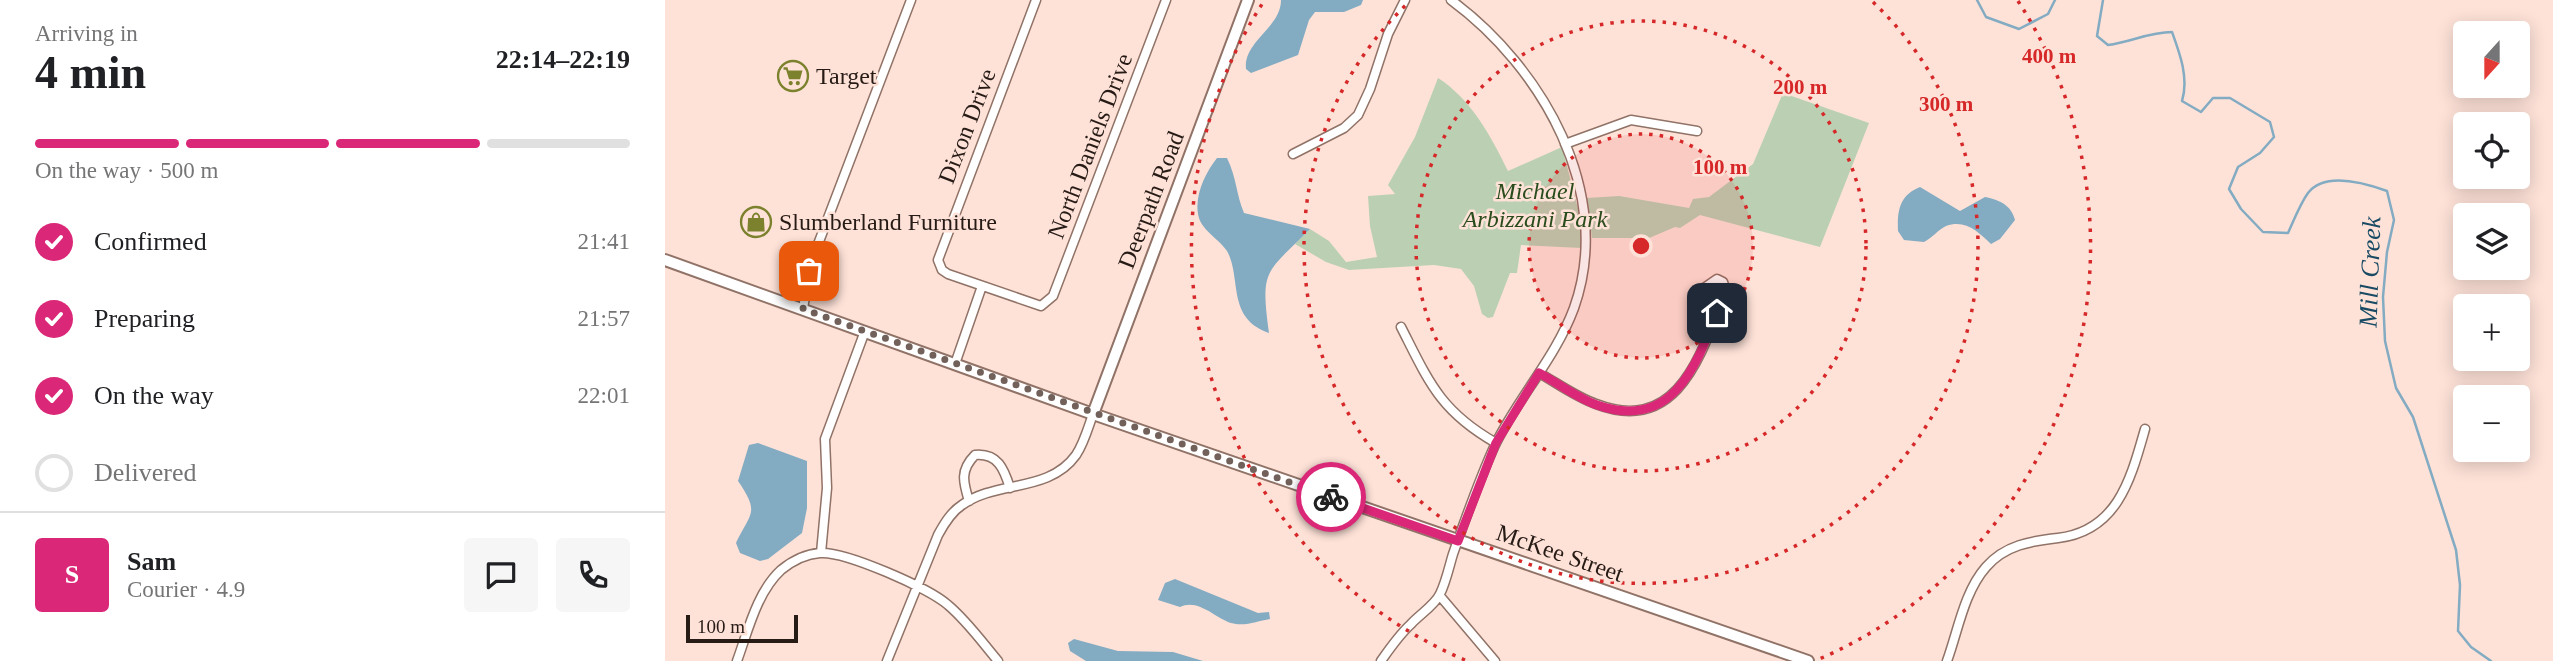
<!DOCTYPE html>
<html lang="en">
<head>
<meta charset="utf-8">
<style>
  body { margin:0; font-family:Georgia,serif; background:#f6f6f6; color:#202124; height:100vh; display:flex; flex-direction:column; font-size:26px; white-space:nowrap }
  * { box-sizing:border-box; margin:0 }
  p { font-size:23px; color:#757577 }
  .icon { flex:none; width:38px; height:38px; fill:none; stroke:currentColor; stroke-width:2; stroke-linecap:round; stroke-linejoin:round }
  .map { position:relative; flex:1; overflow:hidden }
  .panel { display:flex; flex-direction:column; background:#fff; width:665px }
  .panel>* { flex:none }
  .needle { width:46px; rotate:201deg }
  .tools { position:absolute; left:1788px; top:21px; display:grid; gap:14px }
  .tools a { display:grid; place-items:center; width:77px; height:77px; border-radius:7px; background:#fff; box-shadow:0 4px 18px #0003; font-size:35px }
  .scale { position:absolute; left:21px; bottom:18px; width:112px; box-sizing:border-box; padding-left:7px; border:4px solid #271b16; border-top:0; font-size:19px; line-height:24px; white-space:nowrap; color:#271b16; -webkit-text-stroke:5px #fee2d8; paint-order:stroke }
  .pin { position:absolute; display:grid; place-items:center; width:60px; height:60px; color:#fff; margin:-30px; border-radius:14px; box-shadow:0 4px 10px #0006 }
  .courier { position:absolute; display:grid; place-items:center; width:70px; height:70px; margin:-35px; border:5px solid #db2777; border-radius:50%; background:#fff; color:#222; box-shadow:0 2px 9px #0007 }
  .headline em { font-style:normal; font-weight:700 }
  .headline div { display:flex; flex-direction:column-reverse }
  .headline { display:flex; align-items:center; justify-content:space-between; height:119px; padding:0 35px }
  h1 { font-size:46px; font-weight:700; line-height:52px }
  .bar { display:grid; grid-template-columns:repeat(4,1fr); gap:10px 7px; align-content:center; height:84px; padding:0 35px }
  .bar i { height:9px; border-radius:5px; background:#e0e0e0 }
  .bar .selected { background:#db2777 }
  .bar p { grid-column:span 4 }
  .line { display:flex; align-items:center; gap:18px; padding:0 35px; border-top:2px solid #e0e0e0 }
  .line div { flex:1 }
  .round { display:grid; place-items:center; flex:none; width:74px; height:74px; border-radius:7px; background:#f6f6f6 }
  ol { padding:0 35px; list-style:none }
  li { display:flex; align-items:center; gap:21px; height:77px }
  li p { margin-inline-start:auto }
  li .icon { padding:7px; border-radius:50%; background:#db2777; color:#fff; stroke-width:4 }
  li:last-child { color:#757577 }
  li i { width:38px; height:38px; border:4px solid #e0e0e0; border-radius:50% }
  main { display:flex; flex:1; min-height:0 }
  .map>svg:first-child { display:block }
</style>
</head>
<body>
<main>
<section class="panel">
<div class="headline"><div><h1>4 min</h1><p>Arriving in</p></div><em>22:14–22:19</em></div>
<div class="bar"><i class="selected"></i><i class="selected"></i><i class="selected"></i><i></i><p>On the way · 500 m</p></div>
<ol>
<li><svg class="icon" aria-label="check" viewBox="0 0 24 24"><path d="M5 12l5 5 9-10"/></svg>Confirmed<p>21:41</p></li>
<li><svg class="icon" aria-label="check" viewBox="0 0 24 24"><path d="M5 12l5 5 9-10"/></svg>Preparing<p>21:57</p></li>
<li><svg class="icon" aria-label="check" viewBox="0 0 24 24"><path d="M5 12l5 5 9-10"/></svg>On the way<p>22:01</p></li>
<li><i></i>Delivered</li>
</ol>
<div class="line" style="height:126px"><b class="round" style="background:#db2777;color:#fff">S</b><div><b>Sam</b><p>Courier · 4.9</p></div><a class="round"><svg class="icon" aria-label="chat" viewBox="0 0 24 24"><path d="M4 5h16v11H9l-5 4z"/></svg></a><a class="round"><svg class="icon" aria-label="phone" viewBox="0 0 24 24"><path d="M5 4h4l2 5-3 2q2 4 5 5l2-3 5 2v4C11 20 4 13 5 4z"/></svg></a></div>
</section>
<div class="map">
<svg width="1888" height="661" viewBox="0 0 1888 661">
  <rect width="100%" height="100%" fill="#fee2d8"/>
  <path fill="#bbd0b3" d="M773,78C806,99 826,136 843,171L897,147L915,216L917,248L856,245L852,273H845L828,317L823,318L817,314L809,286L796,269L769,265L684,270L661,262L630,244L645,229L664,241L681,262L712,257L705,226L703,196L730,194L723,185L750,137Z
    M1118,93L1204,123L1155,247L1035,215L1015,228L1010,227L984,238H927L922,198L954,196L1024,208L1028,199L1044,197L1088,164Z"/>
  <path fill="#83abc2" d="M616,0H698L696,5L679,12H650L644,20L633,55L586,73L581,69C578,41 616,28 616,0Z
    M552,158H562C572,179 571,194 579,213L645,229C601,274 595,267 604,333C561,318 577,278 562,251C555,240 538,231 534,218C528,198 540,173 552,158Z
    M1255,187L1295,211L1320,197C1335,200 1346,205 1350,220L1335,239L1326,244C1313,232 1301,219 1281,226C1274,229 1267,238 1259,242L1239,240L1233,231C1232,210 1235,195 1255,187Z
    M93,443L142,461V508L137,533L103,559L95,561L75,553L71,543C86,512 95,513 73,481L84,445Z
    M510,579L593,613L604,612L605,619C592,621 580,627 566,623C550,618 533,598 515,607L493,600L500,583Z
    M409,639L453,651L508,652L538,661H421L405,651L403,643Z"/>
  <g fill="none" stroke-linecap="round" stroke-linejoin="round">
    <path stroke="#83abc2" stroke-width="2.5" d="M1312,0L1321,17L1354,29L1383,14L1390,0
      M1438,0L1432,36L1443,45C1466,42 1484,32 1507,32C1515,54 1524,78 1517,101L1536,112L1548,98H1565L1605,122L1609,137L1595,153L1573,167L1564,189L1576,209L1598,232L1623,233C1629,220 1635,204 1643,193C1660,171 1700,183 1722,191L1729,220L1722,252L1718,297L1720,341L1731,388L1748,417L1791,550L1795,585L1793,631L1806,647L1826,661"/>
    <g stroke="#907266" stroke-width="11">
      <path id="street" d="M371,0L273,260L277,270L283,274L376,306L388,296L501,0
        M900,144L966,120L1032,131
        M628,154L679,128L693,115L705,89L723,34L740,0
        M138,308L147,260L246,0
        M736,327C764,382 775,411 831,443
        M290,364L317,286
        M874,373C892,383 911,397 931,404C1015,436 1037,350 1061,291L1058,282L1052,279L1039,288L1028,321L1044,335
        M304,501C298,482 295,470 310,455C333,453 339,469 345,488
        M156,553L162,488L160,439L200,331
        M775,596L830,661
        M72,661C83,631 92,592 116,570C127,561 141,554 155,553C180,551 264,588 283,605C302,621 317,642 333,661
        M222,661L273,535C279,524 286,512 297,505C331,480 384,493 411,455C419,443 423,428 428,414
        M716,661C725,648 734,635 746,624C754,615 770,605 775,594C781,582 784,567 788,554C801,517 814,480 830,445C853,398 891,357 909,308C950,193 877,67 786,0
        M1282,661C1293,631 1299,592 1321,567C1340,545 1366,541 1393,538C1453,531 1466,478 1480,429"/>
    </g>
    <g stroke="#907266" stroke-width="14">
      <path id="secondary" d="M0,260L428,414L1143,661
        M428,414L583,0"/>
    </g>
    <use href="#street" stroke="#fff" stroke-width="8"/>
    <use href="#secondary" stroke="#fff" stroke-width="10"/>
  </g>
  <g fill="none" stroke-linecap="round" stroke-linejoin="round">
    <path stroke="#72615a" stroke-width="7" stroke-dasharray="0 12.6" d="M144,271L138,309L666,497"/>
    <path stroke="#db2777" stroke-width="9" d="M666,497L793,541L831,443L874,373C893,383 912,398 932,405C1006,431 1030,369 1052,313"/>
  </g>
  <circle cx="976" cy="246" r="112" fill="#d62828" fill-opacity=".12"/>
  <g fill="none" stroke="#d62828" stroke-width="3.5" stroke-dasharray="3.5 7">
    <circle cx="976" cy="246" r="112"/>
    <circle cx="976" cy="246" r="225"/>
    <path d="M1208 2A337 337 0 1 1 744 2"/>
    <path d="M800 660A450 450 0 0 1 599 1M1353 1A450 450 0 0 1 1152 660"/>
  </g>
  <defs>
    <g id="supermarket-ring" transform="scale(1.575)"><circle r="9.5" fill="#fee2d8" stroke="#7b812c" stroke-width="1.5"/><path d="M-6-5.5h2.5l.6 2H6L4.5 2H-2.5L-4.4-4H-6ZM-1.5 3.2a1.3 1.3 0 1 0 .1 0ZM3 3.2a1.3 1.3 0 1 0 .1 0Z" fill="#7b812c"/></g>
    <g id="shop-ring" transform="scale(1.575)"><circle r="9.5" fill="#fee2d8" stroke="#7b812c" stroke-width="1.5"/><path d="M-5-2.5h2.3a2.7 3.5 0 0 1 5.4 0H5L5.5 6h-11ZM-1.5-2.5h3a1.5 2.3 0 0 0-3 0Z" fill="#7b812c"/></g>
  </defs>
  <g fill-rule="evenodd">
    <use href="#supermarket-ring" x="128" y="76"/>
    <use href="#shop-ring" x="91" y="222"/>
  </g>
  <g text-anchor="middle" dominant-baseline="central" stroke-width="5" stroke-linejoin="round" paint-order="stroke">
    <g font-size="24" fill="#271b16" stroke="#fee2d8" text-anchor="start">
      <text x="151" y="76">Target</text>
      <text x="114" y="222">Slumberland Furniture</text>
    </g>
    <g font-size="24" fill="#271b16" stroke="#fee2d8">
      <text transform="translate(302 126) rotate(-69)">Dixon Drive</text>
      <text transform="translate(425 146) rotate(-69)">North Daniels Drive</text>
      <text transform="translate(486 200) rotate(-69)">Deerpath Road</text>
      <text transform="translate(895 553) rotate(19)">McKee Street</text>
    </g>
    <g font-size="24" font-style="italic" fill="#2a4c1c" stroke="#fee2d8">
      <text x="870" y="191">Michael<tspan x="870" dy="28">Arbizzani Park</tspan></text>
    </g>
    <g font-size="26" font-style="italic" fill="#184a64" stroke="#fee2d8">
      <text transform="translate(1705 272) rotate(-88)">Mill Creek</text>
    </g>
  </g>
  <circle cx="976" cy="246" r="10" fill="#d62828" stroke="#fee2d8" stroke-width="3.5"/>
  <g font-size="21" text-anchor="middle" font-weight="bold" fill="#d62828" stroke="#fee2d8" stroke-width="5" stroke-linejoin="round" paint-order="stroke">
    <text x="1384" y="63">400 m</text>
    <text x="1135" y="94">200 m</text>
    <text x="1281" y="111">300 m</text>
    <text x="1055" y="174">100 m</text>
  </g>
</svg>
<div class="tools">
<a><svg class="needle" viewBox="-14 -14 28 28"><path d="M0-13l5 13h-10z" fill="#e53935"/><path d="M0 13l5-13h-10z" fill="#757577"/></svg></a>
<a><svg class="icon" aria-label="locate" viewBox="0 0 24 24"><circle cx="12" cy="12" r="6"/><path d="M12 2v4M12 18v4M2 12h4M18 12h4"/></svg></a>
<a><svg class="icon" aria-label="layers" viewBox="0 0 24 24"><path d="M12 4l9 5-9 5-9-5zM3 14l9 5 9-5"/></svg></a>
<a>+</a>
<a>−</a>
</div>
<div class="scale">100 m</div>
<div class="pin" style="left:144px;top:271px;background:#ea580c"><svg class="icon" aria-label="bag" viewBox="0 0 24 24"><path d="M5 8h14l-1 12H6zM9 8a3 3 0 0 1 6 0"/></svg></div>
<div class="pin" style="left:1052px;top:313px;background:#1f2937"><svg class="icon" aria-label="home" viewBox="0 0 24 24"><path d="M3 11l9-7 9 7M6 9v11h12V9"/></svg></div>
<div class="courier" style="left:666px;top:497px"><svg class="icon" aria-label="bike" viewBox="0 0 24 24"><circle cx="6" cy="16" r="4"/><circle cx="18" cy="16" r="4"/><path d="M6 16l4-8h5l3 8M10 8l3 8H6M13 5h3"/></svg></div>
</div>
</main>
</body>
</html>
